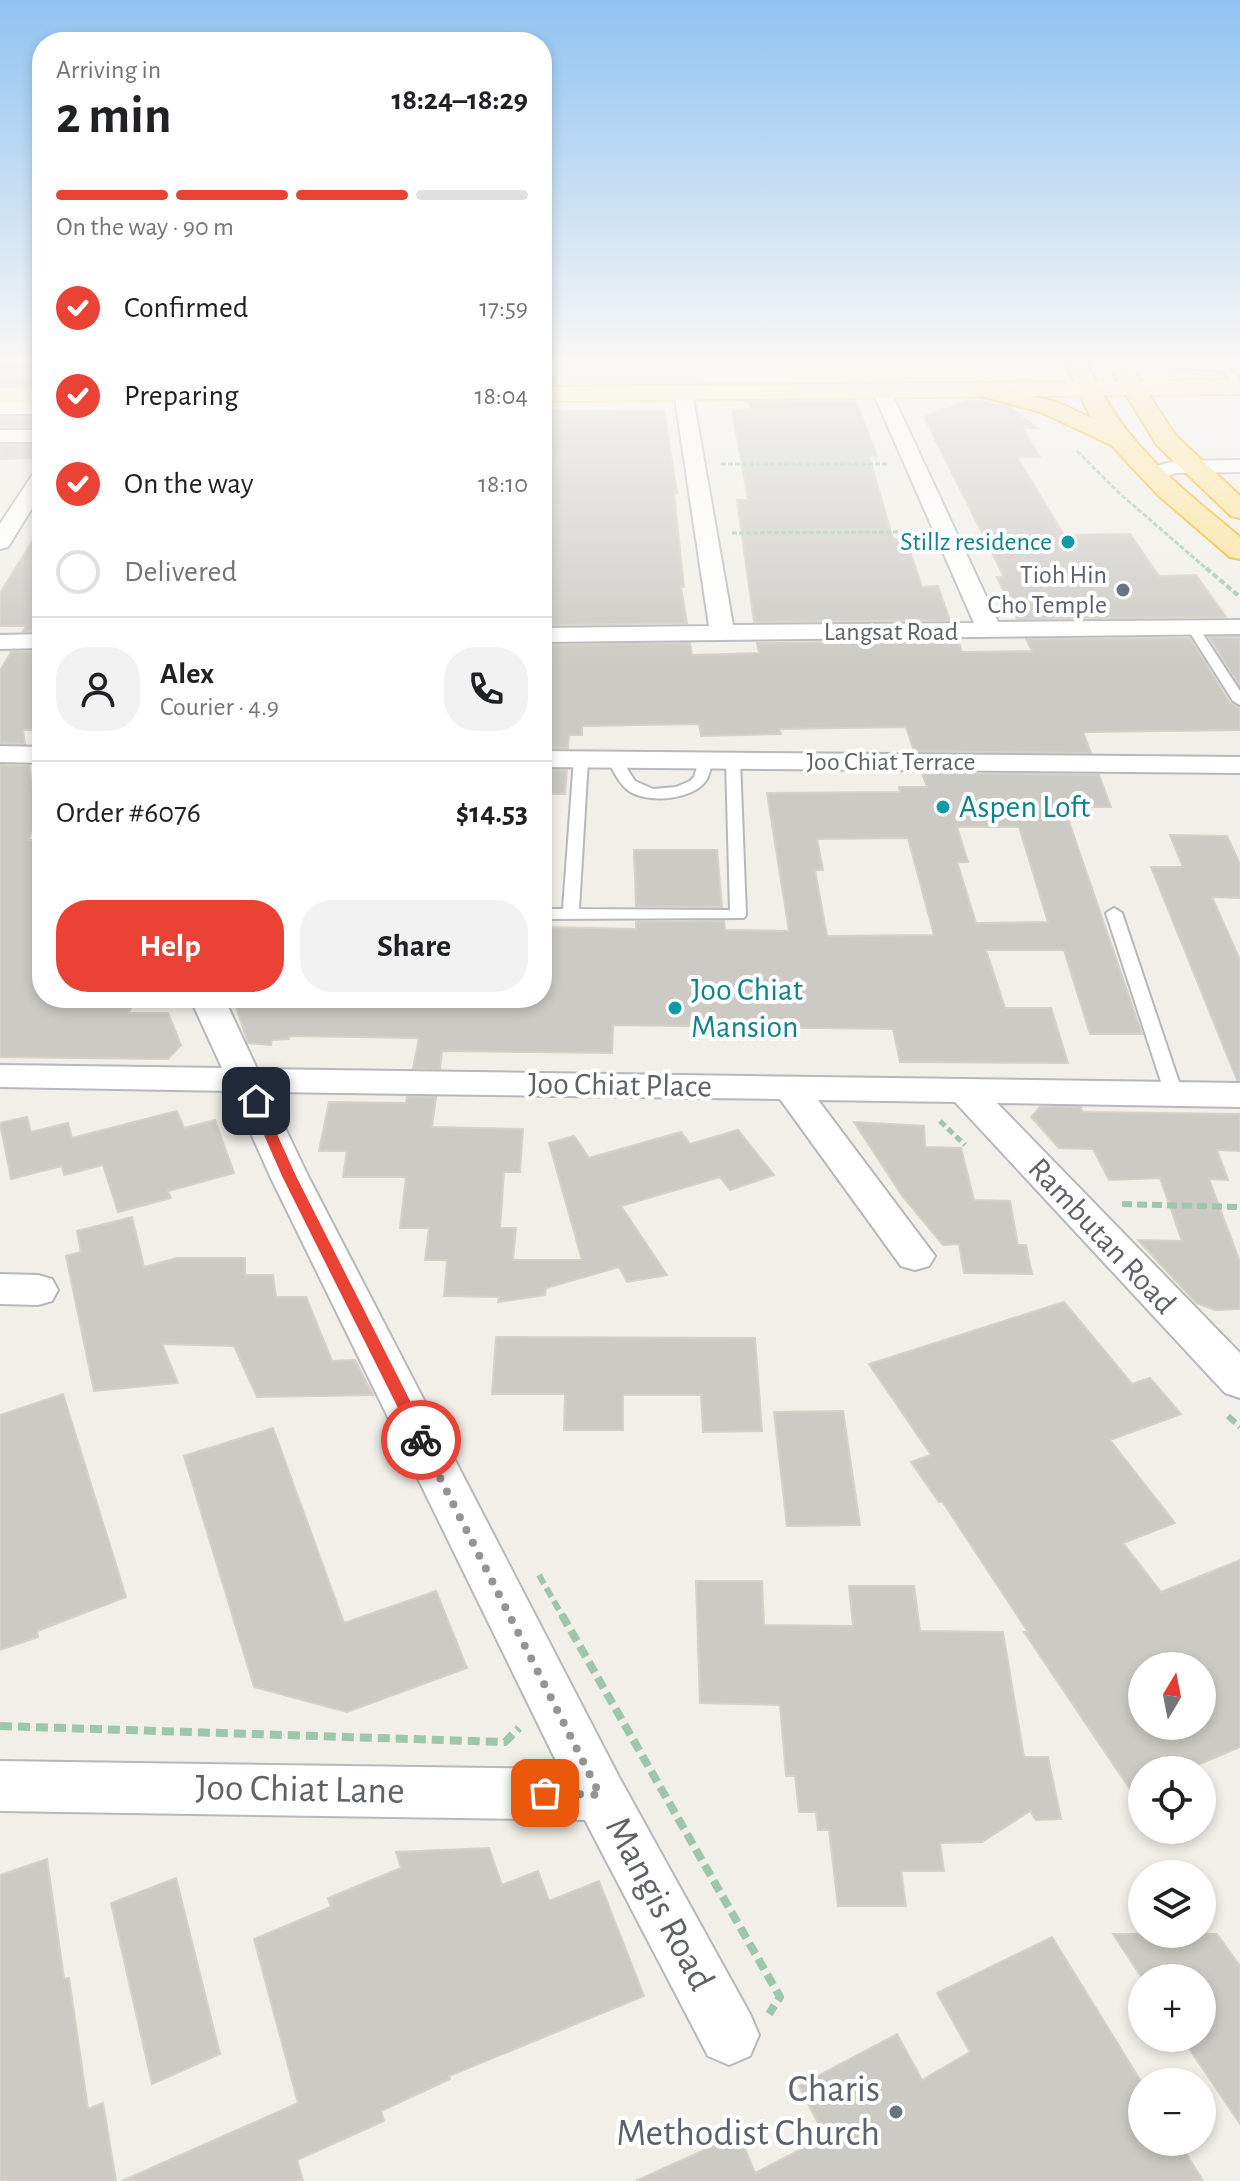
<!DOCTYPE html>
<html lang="en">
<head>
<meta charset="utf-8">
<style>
  body { margin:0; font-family:"Alegreya Sans",sans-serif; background:#f2f2f2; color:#202124; height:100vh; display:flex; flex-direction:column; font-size:30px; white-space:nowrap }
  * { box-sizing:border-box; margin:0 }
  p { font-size:26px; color:#757577 }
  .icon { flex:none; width:44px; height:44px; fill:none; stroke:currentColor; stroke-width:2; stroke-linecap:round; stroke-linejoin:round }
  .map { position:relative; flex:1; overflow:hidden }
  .sheet { position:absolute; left:32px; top:32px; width:520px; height:976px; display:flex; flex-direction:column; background:#fff; border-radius:32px; box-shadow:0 4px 12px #0003 }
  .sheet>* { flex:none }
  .needle { width:52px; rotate:10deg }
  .tools { position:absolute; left:1128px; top:1652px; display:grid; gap:16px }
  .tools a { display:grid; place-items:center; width:88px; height:88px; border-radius:50%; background:#fff; box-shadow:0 4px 12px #0003; font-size:40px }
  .pin { position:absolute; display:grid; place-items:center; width:68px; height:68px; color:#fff; margin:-34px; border-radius:16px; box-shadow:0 4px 12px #0006 }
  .courier { position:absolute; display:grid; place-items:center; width:80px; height:80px; margin:-40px; border:6px solid #ea4335; border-radius:50%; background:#fff; color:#222; box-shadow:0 2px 10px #0007 }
  .headline em { font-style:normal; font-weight:700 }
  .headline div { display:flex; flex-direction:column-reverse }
  .headline { display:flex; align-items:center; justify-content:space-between; height:136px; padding:0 24px }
  h1 { font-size:52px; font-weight:700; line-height:60px }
  .bar { display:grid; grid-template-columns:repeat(4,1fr); gap:12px 8px; align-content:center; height:96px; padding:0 24px }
  .bar i { height:10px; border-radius:6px; background:#e0e0e0 }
  .bar .active { background:#ea4335 }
  .bar p { grid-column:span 4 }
  .line { display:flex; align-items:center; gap:20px; padding:0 24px; border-top:2px solid #e0e0e0 }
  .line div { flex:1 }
  .round { display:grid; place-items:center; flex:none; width:84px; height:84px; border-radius:32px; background:#f2f2f2 }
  ol { padding:0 24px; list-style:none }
  li { display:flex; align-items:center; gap:24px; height:88px }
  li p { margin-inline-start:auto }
  li .icon { padding:8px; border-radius:50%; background:#ea4335; color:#fff; stroke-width:4 }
  li:last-child { color:#757577 }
  li i { width:44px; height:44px; border:4px solid #e0e0e0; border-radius:50% }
  .cta { display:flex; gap:16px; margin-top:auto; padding:16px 24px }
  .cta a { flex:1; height:92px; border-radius:32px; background:#ea4335; color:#fff; font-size:32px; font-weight:700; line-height:92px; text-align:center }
  .cta a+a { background:#f2f2f2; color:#202124 }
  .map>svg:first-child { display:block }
</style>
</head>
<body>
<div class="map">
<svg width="1240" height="2181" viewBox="0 0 1240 2181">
  <rect width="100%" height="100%" fill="#f1efe8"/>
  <path fill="#cccac5" stroke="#d6d1c6" stroke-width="2" fill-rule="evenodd" d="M0,362H42V385H0Z
    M970,400L1009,407L1037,428H1022L1040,457H1017L1064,535L1130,534L1159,576L1196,575L1226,617L1017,619L997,577H1004L924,417Z
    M856,401L877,456H869L893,539H906L922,587L938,586L950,620L754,622L737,500H748L732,410L751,409L749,402Z
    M664,410L677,493H674L684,587H681L687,623L542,625V411Z
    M0,417H42V427H0Z
    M0,445H42V458L0,459Z
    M42,525V631H23L26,626H0V593Z
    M1209,637H1240V686Z
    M1190,638L1230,703L1240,708V730L1083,732L1091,753L914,751L906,727L779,729L781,734L701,736L699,724L582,726V735H569L568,748H542V645L690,643L692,655L759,653L757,643L958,640L962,652L1032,651L1026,639Z
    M42,651V730H23L25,744L0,743V671L11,652Z
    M0,765L29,766L34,796H42V812L28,840H42V998H135L129,1013H168L181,1045L168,1059L0,1057Z
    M542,770H567L565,794H542Z
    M922,773L1099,775L1111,807H1064L1142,1034H1090L1064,950H986L1005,1008H1051L1068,1063L900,1062L893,1029L613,1025L612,1053L442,1051L440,1069L413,1068L419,1038L289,1036V1039L272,1040L271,1045L248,1043L233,998H542V927L636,929V922L724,921L725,930L789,931L767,793L900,792L899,787H927ZM957,827H1019L1048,922L976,923L957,862H968ZM908,838L934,935L827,936L815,870H823L817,839Z
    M1170,835L1227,836L1240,864V898L1212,897L1240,960V1080H1237L1151,867H1183Z
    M634,850H717L722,907L636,906Z
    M407,1097H436L432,1127L523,1129L520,1172H504L500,1228H516L513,1260H582L549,1143L574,1136L589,1158L681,1132L690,1144L738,1130L774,1175L730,1190L720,1177L621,1206L667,1275L627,1282L619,1267L546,1288L545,1295L498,1302L499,1297L444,1296L447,1260H425L429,1228H400L406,1177H343L347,1151H319L329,1102L406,1103Z
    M1040,1107H1081L1082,1112L1240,1114V1151L1217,1150L1228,1180L1209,1179L1240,1262V1309L1215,1310L1196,1303L1138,1240L1182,1241L1160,1178L1109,1180L1093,1149L1059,1148L1031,1117Z
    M177,1111L184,1128L215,1120L234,1173L168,1191L171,1198L118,1212L103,1165L64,1175L62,1166L11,1179L0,1123L27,1117L31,1132L68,1123L72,1138Z
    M854,1122L924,1126L925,1147L961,1148L974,1200L1010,1201L1018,1245H1026L1032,1274L964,1273L959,1244L943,1245L903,1197Z
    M132,1217L144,1267L177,1258H245V1275H273L276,1297H306L332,1361L355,1360L373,1395L257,1397L234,1346L162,1344L178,1383L94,1391L66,1256L81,1252L77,1231Z
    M1064,1302L1132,1384L1150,1378L1181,1414L1110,1440L1175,1523L1123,1543L1161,1592L1240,1560V1747L1186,1770H1142V1807L1024,1632H1028L942,1501L939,1502L911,1462L931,1455L869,1364ZM1142,1666H1202V1726H1142Z
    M496,1337L755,1338L762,1431L703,1432L701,1395H623V1430H564L565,1394H492Z
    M63,1394L126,1597L37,1631L38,1637L0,1650V1415Z
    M843,1411L860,1525L787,1526L774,1412Z
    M273,1428L344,1623L436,1591L467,1668L347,1712L254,1687L184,1456Z
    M696,1581H762L764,1625L853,1626L849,1586H914L920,1631L1003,1632L1024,1757H1048L1061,1819L1036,1820L1030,1811L982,1842L940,1843L944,1871H901L906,1906H838L829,1830H818L816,1812H799L795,1776H786L780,1705L700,1703Z
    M489,1848L502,1885L538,1871L549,1901L599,1881L644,1996L449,2076L450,2079L381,2111L384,2121L297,2160L303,2181H122L298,2103L254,1939L331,1907L328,1898L401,1868L396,1852Z
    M47,1859L64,1979L69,1978L88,2109L103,2103L116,2181H0V1875Z
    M176,1878L220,2054L152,2084L111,1903Z
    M1113,1934H1217L1240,1966V2124L1182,2038H1202V1978H1142Z
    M1052,1937L1142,2083V2142H1179L1203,2181H636L739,2134L755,2173L825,2137L799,2086L897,2034L922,2080L970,2052L937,1993Z"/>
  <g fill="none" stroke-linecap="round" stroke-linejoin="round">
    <g stroke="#b5b8bc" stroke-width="4">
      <path id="lane" d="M1166,362L1228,367L1240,380V389L1222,371L1169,367L1165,364Z
        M1189,625H1197L1240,691V705L1233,701L1187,628Z
        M581,755L588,759L579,909L730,910L726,760L733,756L740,760L746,915L744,918L542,919V909H563L574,759Z
        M614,755L619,756L635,781L653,789L676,787L690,781L694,777L700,757H710L712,760C711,766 710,773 707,779C695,800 648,804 629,791C619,784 613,770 607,759Z
        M1114,908L1122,913L1183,1094L1180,1098L1174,1100L1165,1094L1106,913Z"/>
    </g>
    <g stroke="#b5b8bc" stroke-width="4">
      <path id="street" d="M881,384L890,390L998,622L1240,620V634L542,642V628L709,626L674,392L683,386L692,392L733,625L974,623L872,390Z
        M0,402H42V414H0Z
        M0,430H42V442H0Z
        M1240,460V472L1176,473L1170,475L1163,484L1156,486L1146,480L1156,466L1176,461Z
        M42,469V492L8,547L0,549V524L35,471Z
        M42,634V648L0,649V635Z
        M0,746L42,747V763L0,762Z
        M542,751L1240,757V773L542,767Z
        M190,998H224L257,1069L1240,1083V1107L997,1103L1240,1353V1398L1225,1393L955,1102L818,1100L935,1256L929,1266L915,1270L901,1266L780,1099L268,1092L308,1176L619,1777L750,2014L759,2035L750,2056L729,2065L708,2056L585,1820L0,1811V1761L560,1769L270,1176L232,1091L0,1087V1065L222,1068Z
        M0,1274L38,1275L52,1279L58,1290L52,1301L38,1305L0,1304Z"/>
    </g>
    <g stroke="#f2c960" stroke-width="4">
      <path id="primary" d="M1240,380V394L542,401V387Z
        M0,388H42V402H0Z"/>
    </g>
    <g stroke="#f9ab00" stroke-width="4">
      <path id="highway" d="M1065,362H1087C1120,441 1176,484 1240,537V559L1230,557L1158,495L1111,445L1041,412L973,394L970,389L973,384L981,382L1057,402L1091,418Z
        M1106,362H1128L1175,435L1240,496V518L1231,516L1157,445Z"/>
    </g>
    <path stroke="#9cc7a9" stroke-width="3" stroke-dasharray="5 2" stroke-linecap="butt" d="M1077,451L1118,492L1208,570
      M721,464H887
      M732,533L914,532"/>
    <path stroke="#9cc7a9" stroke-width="4" stroke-dasharray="6 3" stroke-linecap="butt" d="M1206,568L1240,597"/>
    <path stroke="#9cc7a9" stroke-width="5" stroke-dasharray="7 4" stroke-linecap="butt" d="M940,1121L965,1145"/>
    <path stroke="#9cc7a9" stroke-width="6" stroke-dasharray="10 5" stroke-linecap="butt" d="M1122,1204L1240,1207
      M1228,1416L1240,1427
      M539,1575L563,1617"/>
    <path stroke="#9cc7a9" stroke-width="8" stroke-dasharray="12 6" stroke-linecap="butt" d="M562,1615L780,1997L769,2014
      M0,1726L505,1742L519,1728"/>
    <use href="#lane" fill="#fff" fill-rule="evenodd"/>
    <use href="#street" fill="#fff" fill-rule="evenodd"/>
    <use href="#primary" fill="#fff2af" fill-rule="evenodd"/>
    <use href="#highway" fill="#fde293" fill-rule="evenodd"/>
  </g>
  <linearGradient id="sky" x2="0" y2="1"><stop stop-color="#8fc3f1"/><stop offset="0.54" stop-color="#f9f8f5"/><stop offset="1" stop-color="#f9f8f5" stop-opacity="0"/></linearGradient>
  <rect width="1240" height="667" fill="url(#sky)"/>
  <path fill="#ea4335" d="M256,1097L262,1101L296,1176L430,1440L427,1444H416L282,1176L249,1101Z"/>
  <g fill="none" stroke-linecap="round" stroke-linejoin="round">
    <path stroke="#929495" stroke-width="8" stroke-dasharray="0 14.4" d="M421,1440L600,1795L545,1793"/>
  </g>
  <g fill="#0f9aa8" stroke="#fff" stroke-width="3">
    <circle cx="1068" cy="542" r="8"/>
    <circle cx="943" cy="807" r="8"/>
    <circle cx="675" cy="1008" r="8"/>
  </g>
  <g fill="#6b7280" stroke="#fff" stroke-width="3">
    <circle cx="1123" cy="590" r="8"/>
    <circle cx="896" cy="2112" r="8"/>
  </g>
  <g text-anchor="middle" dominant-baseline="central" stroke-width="8" stroke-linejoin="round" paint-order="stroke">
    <g font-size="26" fill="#0d838f" stroke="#fff" text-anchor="end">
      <text x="1052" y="542">Stillz residence</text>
    </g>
    <g font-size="26" fill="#5b616d" stroke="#fff" text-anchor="end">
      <text x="1107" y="575">Tioh Hin<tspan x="1107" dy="30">Cho Temple</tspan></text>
    </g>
    <g font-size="26" fill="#5f6368" stroke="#fff">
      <text x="891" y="632">Langsat Road</text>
      <text x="891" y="762">Joo Chiat Terrace</text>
    </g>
    <g font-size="32" fill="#0d838f" stroke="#fff" text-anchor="start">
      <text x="959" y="807">Aspen Loft</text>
      <text x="691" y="990">Joo Chiat<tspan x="691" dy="37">Mansion</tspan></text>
    </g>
    <g font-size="32" fill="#5f6368" stroke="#fff">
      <text transform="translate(620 1085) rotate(1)">Joo Chiat Place</text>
      <text transform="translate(1102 1236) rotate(47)">Rambutan Road</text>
    </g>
    <g font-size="38" fill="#5f6368" stroke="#fff">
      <text transform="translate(300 1790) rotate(1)">Joo Chiat Lane</text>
      <text transform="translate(659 1904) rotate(62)">Mangis Road</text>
    </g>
    <g font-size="38" fill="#5b616d" stroke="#fff" text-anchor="end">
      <text x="880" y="2090">Charis<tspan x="880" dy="44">Methodist Church</tspan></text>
    </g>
  </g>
</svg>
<div class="tools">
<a><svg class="needle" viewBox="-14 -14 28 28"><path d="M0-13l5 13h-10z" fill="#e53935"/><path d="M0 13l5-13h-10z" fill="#757577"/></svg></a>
<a><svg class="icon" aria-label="locate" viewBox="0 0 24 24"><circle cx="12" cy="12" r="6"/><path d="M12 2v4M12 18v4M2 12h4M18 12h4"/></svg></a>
<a><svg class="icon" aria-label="layers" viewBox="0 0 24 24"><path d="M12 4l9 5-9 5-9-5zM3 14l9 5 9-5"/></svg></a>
<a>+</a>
<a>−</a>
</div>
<div class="pin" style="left:545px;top:1793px;background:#ea580c"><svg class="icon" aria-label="bag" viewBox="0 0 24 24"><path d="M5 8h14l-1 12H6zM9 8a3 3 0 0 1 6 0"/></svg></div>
<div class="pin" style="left:256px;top:1101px;background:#1f2937"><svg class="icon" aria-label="home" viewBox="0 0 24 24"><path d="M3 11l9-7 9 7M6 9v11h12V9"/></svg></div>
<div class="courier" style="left:421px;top:1440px"><svg class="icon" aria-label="bike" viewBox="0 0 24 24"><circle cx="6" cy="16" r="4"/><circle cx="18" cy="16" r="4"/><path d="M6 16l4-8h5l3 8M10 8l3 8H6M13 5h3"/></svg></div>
<section class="sheet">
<div class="headline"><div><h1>2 min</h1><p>Arriving in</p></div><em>18:24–18:29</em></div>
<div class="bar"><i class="active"></i><i class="active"></i><i class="active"></i><i></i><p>On the way · 90 m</p></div>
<ol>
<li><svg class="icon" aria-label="check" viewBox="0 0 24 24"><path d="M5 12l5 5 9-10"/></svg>Confirmed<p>17:59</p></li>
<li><svg class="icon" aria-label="check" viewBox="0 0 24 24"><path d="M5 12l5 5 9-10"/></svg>Preparing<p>18:04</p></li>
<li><svg class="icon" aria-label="check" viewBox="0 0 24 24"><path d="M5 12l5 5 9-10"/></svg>On the way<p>18:10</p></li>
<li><i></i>Delivered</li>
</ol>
<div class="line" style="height:144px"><a class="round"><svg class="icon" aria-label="person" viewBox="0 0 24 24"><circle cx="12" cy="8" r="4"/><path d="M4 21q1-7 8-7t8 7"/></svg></a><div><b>Alex</b><p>Courier · 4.9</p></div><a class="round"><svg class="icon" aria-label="phone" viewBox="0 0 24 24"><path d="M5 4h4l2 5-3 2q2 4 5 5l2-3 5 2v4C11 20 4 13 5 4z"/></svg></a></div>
<div class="line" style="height:104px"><div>Order #6076</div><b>$14.53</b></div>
<div class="cta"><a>Help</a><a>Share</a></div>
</section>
</div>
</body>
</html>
